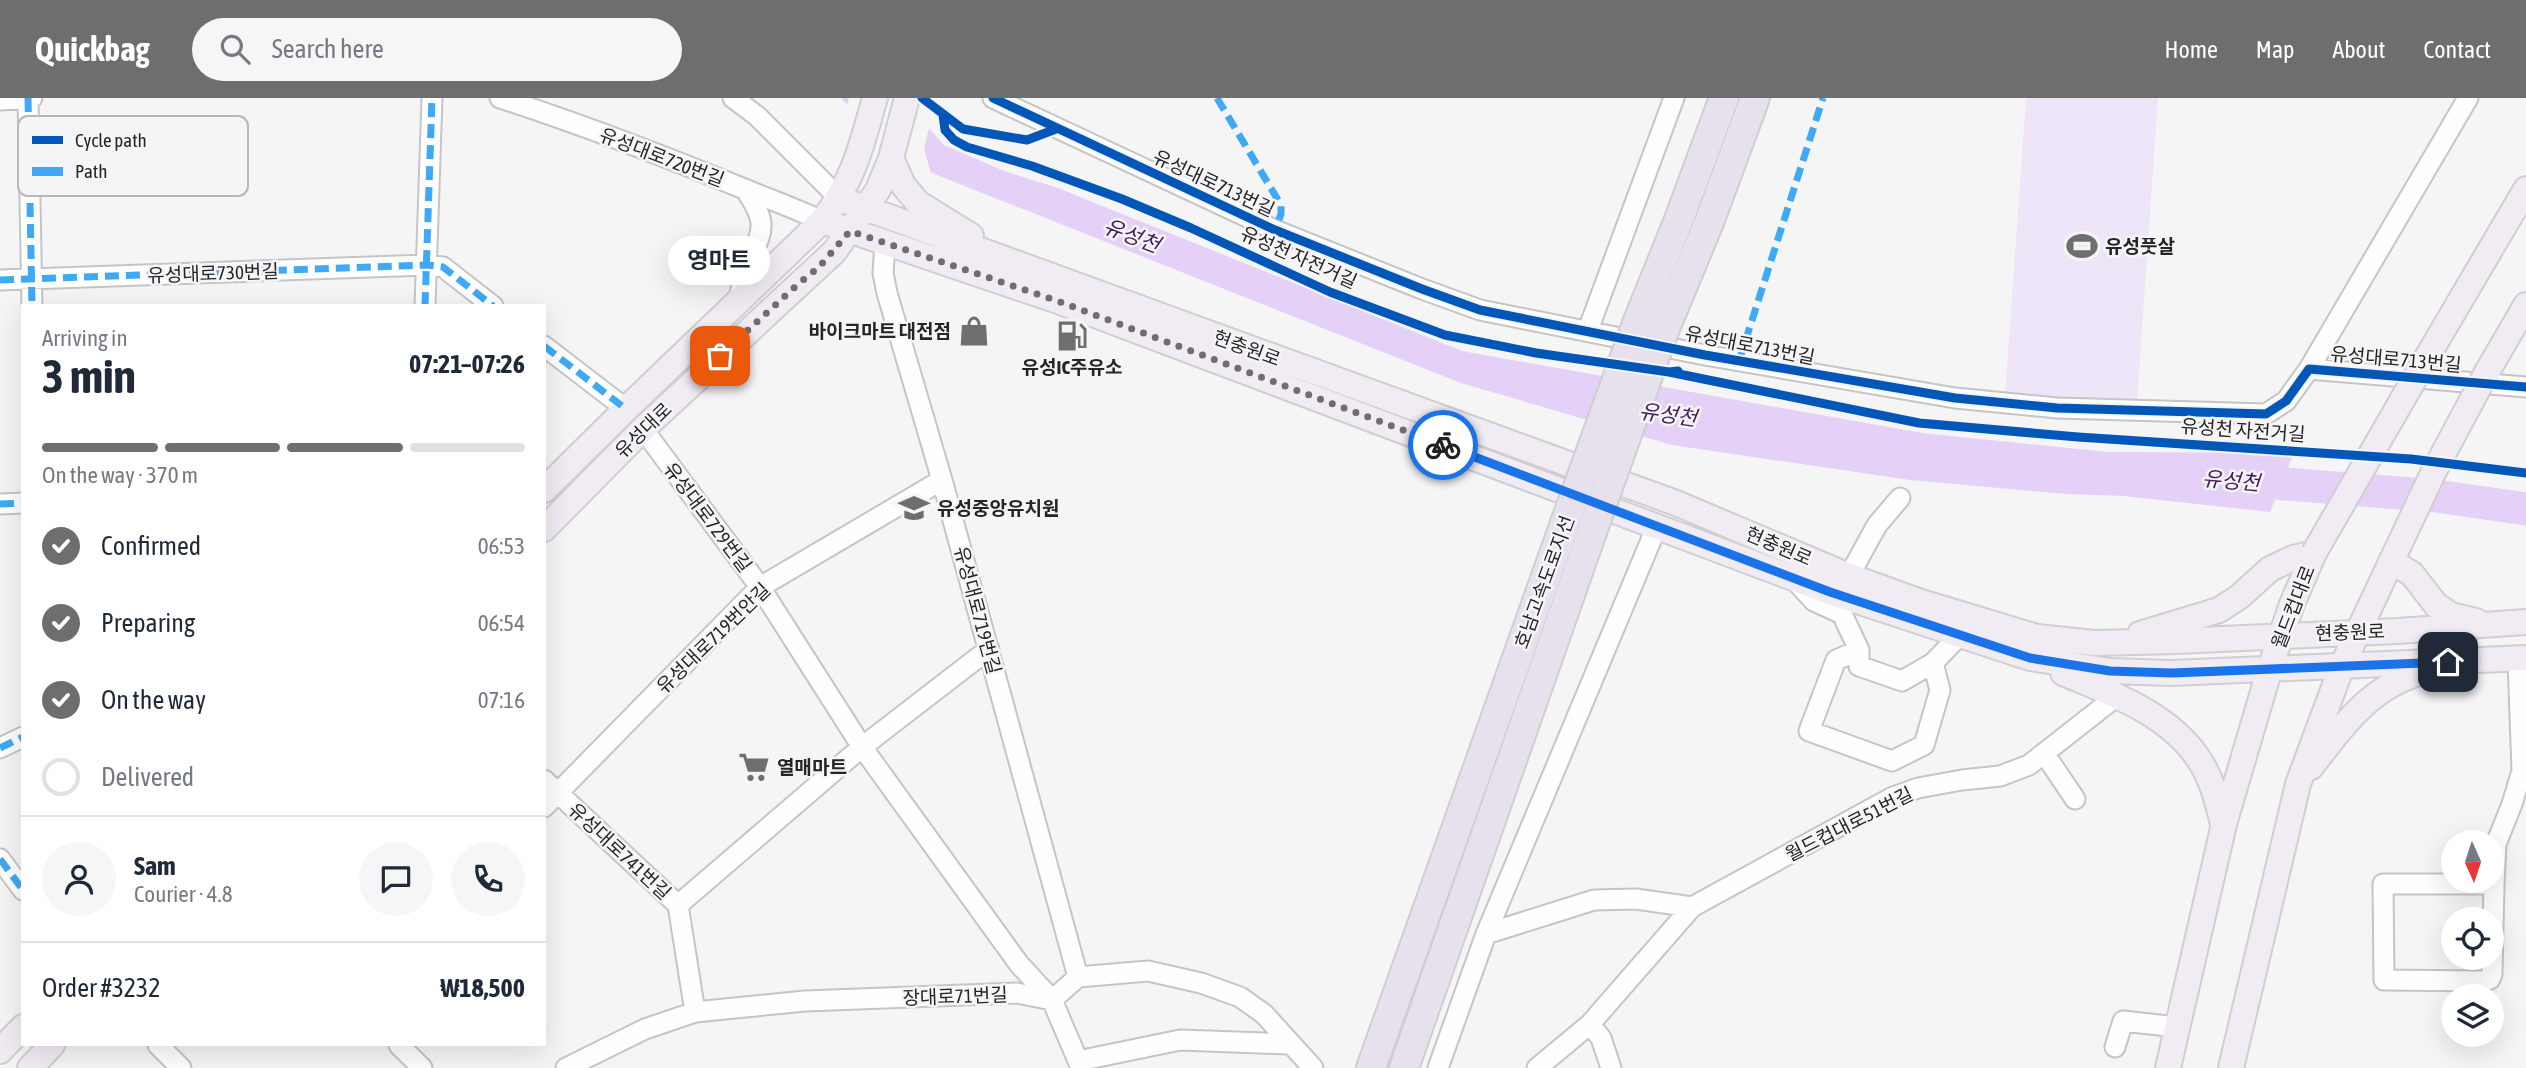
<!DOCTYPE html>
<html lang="en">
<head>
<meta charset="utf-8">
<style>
  body { margin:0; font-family:"Asap Condensed","Noto Sans KR",sans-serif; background:#f6f6f7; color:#1f2937; height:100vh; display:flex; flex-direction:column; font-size:26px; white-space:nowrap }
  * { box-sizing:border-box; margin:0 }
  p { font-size:23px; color:#747a83 }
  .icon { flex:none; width:38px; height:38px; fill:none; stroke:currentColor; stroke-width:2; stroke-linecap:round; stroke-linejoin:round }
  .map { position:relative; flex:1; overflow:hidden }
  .details { position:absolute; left:21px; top:206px; width:525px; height:742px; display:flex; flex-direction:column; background:#fff; border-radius:0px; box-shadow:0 7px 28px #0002 }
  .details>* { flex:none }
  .needle { width:46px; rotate:177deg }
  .fabs { position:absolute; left:2441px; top:732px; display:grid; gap:14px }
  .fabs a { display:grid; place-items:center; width:63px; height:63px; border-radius:50%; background:#fff; box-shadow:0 7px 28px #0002; font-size:35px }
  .pin { position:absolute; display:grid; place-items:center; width:60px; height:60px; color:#fff; margin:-30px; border-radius:14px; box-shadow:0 4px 10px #0006 }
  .courier { position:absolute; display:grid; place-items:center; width:70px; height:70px; margin:-35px; border:5px solid #1a73e8; border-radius:50%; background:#fff; color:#222; box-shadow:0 2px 9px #0007 }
  .bubble { position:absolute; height:49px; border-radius:24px; background:#fff; box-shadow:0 7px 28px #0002; font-size:23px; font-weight:700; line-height:49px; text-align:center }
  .headline em { font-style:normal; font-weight:700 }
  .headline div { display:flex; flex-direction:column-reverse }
  .headline { display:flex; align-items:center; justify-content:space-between; height:119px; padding:0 21px }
  h1 { font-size:46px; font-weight:700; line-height:52px }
  .bar { display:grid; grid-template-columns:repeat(4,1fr); gap:10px 7px; align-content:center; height:84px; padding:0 21px }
  .bar i { height:9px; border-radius:5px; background:#e0e1e3 }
  .bar .selected { background:#6e6e6f }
  .bar p { grid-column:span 4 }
  .line { display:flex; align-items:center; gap:18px; padding:0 21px; border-top:2px solid #e0e1e3 }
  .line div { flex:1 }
  .round { display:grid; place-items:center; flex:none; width:74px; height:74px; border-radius:37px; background:#f6f6f7 }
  ol { padding:0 21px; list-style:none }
  li { display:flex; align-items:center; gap:21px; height:77px }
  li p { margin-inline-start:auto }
  li .icon { padding:7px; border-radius:50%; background:#6e6e6f; color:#fff; stroke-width:4 }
  li:last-child { color:#747a83 }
  li i { width:38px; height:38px; border:4px solid #e0e1e3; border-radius:50% }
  header { display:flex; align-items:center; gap:42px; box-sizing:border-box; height:98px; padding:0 35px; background:#6e6e6f; color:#fff }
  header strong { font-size:33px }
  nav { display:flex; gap:38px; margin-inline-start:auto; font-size:24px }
  .search { width:490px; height:63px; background:#f6f6f7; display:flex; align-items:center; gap:18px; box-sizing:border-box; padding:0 24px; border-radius:38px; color:#747a83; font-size:26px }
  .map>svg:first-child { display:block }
</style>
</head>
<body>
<header>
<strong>Quickbag</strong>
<div class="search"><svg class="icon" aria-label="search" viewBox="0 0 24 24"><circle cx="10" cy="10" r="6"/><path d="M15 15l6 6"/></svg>Search here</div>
<nav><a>Home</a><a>Map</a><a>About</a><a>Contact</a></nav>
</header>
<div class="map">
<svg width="2526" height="970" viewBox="0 0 2526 970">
  <rect width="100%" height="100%" fill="#f5f5f6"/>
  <path fill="#eee6f8" d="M2026,0H2158L2137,305L2068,303L2005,297Z"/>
  <path fill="#e5d1f7" d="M841,0H902L944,47L1004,73L1058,90L1462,253L1922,335L2109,354L2294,355L2270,414L2123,398L2065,396L1910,382L1672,347L1461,285L927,73L870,33Z"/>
  <path fill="#f5f5f6" d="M849,0H907L930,26L924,51L932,79L868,35L846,11Z"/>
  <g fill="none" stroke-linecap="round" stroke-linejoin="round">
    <path stroke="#e5d1f7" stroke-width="33" d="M2236,382L2436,398L2526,411"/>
    <g stroke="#c5c5c6" stroke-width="23">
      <path id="minor" d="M28,0L32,208
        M500,0C580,26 659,56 737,88C766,100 794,110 822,123
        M733,0L757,18L840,101
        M993,0L1275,132L1422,191L1480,212L1705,257L1955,300L2057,310L2266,316L2286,303L2309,271L2468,0
        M0,2L32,0
        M885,145L883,175L887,195L942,382L1078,879
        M0,182L427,167L443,169L493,208
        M739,202C741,191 743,179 747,169C762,132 770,128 745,91
        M425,208L432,0
        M1588,232L1674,0
        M544,248L626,311
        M2309,271L2526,289
        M643,331L760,489L862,649L1019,866L1052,902L1081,970
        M0,406L23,405
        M1849,478L1877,427L1900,400
        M1793,480L1814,503L1842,516L1859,552L1836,562L1809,633L1892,663L1924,647L1940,592L1933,565L1959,538
        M1859,552V568L1902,583L1933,565
        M0,650L23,639
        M2044,655L2075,701
        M544,682L678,807L695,914
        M544,709L760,489L942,382
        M0,761L23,792
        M2383,786H2494L2492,876L2490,881L2485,883L2384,882Z
        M2494,786L2496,746L2512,706L2522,673L2518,561
        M678,807L862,649L989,551
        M1486,836L1594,802L1636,801L1692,809
        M1590,926L1601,940L1611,970
        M158,947L181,970
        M399,947L422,970
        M2115,949L2123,923L2177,929
        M1078,963L1180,942L1289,946
        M566,970L645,931L695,914L805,903L1017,895L1052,902L1078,879L1148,873L1201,885L1240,899L1264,916L1313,970
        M1438,970L1486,836L1657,428
        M1537,970L1590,926L1692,809L1891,700L1918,690L1962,682L2000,678L2029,667L2117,598"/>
    </g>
    <g stroke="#d0cfd0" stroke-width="28">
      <path id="major" d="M891,60L903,87L918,105L971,138
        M840,101L1676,405L1849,478L1921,504L2037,539L2095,545L2177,543L2398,533L2526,524
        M822,123L1055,202L1830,494L2030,560L2110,573L2172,575L2526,560
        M2423,266L2526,91
        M2487,274L2526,207
        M544,392L626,311L822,123C854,82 861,49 875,0
        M544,431L643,331L834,154L878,92L891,60L907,0
        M2391,463L2412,476L2436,507L2451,517L2476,523
        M2140,536L2219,512L2239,499L2270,471L2293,460L2314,455
        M2063,575C2110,595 2168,615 2198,660C2212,680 2217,703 2223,726
        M2311,669C2345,625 2374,583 2432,572
        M0,953L23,929
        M30,970L52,947
        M2168,970L2224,726L2270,570L2292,506L2314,455
        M2231,970L2298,686L2342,568L2434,373"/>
    </g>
    <g stroke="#d0cfd0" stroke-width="32">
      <path id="highway" d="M1638,223L1678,124L1724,0
        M1664,233L1710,122L1755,0
        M1371,970L1565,425
        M1404,970L1592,434"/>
    </g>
    <use href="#minor" stroke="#fefefe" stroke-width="19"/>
    <use href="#major" stroke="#f1ecf4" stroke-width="24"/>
    <use href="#highway" stroke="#e7e1ee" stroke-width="28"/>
    <g stroke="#d0cfd0" stroke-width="28" stroke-linecap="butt">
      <path id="major-bridge" d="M2434,373L2487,274
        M2314,455L2423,266"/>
    </g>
    <g stroke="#d0cfd0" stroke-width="32" stroke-linecap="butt">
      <path id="highway-bridge" d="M1565,425L1638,223
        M1592,434L1664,233"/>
    </g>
    <use href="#major-bridge" stroke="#f1ecf4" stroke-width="24"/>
    <use href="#highway-bridge" stroke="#e7e1ee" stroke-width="28"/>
    <path stroke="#3fa9f5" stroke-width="7" stroke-dasharray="14 7" stroke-linecap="butt" d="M28,0L32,208
      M1217,0L1281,107V116L1275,132
      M0,182L427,167L443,169L493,208
      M425,208L432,0
      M544,248L626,311
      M1739,263L1823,0
      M0,406L23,405
      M0,650L23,639
      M0,761L23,792"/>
    <g stroke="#f5f4f7" stroke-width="13">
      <path id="cycleway" d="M922,0L963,31L1027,42L1056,31
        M993,0L1275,132L1422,191L1480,212L1705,257L1955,300L2057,310L2266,316L2286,303L2309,271L2526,289
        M943,17L945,32L954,42L967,49L1032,68L1122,101L1191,130L1330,194L1445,237L1536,255L1669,274L1678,273
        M1669,274L1919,325L2078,339L2411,361L2526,375"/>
    </g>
    <use href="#cycleway" stroke="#0057b8" stroke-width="9"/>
  </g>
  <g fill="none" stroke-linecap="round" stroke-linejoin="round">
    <path stroke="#6e6e6f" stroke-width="7" stroke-dasharray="0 12.6" d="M720,258L798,186L819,169L850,133L1055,202L1443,347"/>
    <path stroke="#1a73e8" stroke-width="9" d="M1443,347L1830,494L2030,560L2110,573L2172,575L2448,564"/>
  </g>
  <defs>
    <g id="stadium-bare" transform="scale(2.415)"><path d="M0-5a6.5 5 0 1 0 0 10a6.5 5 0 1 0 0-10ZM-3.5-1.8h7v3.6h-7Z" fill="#6e6e6f" stroke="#f5f4f7" stroke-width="2.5" paint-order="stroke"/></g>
    <g id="shop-bare" transform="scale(2.415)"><path d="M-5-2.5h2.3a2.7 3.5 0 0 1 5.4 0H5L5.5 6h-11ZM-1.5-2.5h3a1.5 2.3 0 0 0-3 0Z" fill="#6e6e6f" stroke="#f5f4f7" stroke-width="2.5" paint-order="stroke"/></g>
    <g id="fuel-bare" transform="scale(2.415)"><path d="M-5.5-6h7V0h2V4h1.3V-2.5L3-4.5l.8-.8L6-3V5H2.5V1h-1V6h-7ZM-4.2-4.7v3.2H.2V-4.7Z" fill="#6e6e6f" stroke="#f5f4f7" stroke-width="2.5" paint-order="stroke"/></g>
    <g id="school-bare" transform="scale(2.415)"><path d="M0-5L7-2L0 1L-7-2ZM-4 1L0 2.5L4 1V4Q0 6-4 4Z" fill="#6e6e6f" stroke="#f5f4f7" stroke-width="2.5" paint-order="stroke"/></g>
    <g id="supermarket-bare" transform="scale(2.415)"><path d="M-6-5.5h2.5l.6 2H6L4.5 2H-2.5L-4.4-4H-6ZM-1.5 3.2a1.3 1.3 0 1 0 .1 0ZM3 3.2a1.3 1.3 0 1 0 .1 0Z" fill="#6e6e6f" stroke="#f5f4f7" stroke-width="2.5" paint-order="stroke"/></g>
  </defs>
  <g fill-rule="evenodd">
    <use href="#stadium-bare" x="2082" y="148"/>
    <use href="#shop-bare" x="974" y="233"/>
    <use href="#fuel-bare" x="1072" y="238"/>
    <use href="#school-bare" x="914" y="410"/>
    <use href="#supermarket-bare" x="754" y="669"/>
  </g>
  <g text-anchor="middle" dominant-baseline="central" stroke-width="5" stroke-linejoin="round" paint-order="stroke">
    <g font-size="19" fill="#262526" stroke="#f5f4f7">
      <text transform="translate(662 59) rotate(21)">유성대로720번길</text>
      <text transform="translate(1214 85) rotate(25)">유성대로713번길</text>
      <text transform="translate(1299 159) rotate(24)">유성천 자전거길</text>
      <text transform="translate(213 175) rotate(-2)">유성대로730번길</text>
      <text transform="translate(1750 247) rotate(11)">유성대로713번길</text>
      <text transform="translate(1247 250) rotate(20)">현충원로</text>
      <text transform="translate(2396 261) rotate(5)">유성대로713번길</text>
      <text transform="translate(643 332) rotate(-44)">유성대로</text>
      <text transform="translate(2243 332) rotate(4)">유성천 자전거길</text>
      <text transform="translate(708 419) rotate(53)">유성대로729번길</text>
      <text transform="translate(1779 448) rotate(23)">현충원로</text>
      <text transform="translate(1544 484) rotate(-70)">호남고속도로지선</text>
      <text transform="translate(2293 509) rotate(-69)">월드컵대로</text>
      <text transform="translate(978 512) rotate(75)">유성대로719번길</text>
      <text transform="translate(2350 534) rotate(-2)">현충원로</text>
      <text transform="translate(713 540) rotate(-44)">유성대로719번안길</text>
      <text transform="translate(1849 726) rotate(-27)">월드컵대로51번길</text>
      <text transform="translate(620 753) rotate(43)">유성대로741번길</text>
      <text transform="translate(955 898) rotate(-2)">장대로71번길</text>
    </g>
    <g font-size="19" font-weight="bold" fill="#262526" stroke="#f5f4f7" text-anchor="start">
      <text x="2105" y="148">유성풋살</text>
      <text x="951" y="233" text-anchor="end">바이크마트 대전점</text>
      <text x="1072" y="269" text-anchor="middle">유성IC주유소</text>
      <text x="937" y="410">유성중앙유치원</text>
      <text x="777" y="669">열매마트</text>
    </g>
    <g font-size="21" font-style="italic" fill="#411d5a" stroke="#f5f4f7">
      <text transform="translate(1132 137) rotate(21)">유성천</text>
      <text transform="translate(1668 316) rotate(8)">유성천</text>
      <text transform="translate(2231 382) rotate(5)">유성천</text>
    </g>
  </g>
  <rect x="18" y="18" width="230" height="80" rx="10" fill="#f5f4f7" stroke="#b7b6b8" stroke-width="2"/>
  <rect x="32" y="38" width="31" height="8" fill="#0057b8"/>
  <rect x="32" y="69" width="31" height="9" fill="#3fa9f5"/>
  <g font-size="19" fill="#262526">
    <text x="75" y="49">Cycle path</text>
    <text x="75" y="80">Path</text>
  </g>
</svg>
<div class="fabs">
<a><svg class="needle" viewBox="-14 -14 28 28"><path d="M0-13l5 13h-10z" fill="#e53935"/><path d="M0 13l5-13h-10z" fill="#747a83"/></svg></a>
<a><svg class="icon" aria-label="locate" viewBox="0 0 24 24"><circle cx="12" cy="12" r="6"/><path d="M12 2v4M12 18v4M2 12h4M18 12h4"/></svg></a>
<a><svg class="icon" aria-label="layers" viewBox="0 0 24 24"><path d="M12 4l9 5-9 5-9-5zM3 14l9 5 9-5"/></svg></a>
</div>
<div class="pin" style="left:720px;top:258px;background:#ea580c"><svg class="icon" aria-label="bag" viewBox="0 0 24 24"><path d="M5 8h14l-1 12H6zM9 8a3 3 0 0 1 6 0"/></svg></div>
<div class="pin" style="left:2448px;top:564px;background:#1f2937"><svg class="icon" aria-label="home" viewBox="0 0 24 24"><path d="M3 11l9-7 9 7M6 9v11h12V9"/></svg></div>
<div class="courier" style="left:1443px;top:347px"><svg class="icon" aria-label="bike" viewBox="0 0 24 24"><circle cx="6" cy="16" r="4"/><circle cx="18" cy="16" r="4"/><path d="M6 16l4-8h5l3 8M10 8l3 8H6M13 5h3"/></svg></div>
<div class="bubble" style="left:668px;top:138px;width:102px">영마트</div>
<section class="details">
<div class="headline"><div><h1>3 min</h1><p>Arriving in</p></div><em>07:21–07:26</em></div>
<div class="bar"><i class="selected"></i><i class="selected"></i><i class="selected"></i><i></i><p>On the way · 370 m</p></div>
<ol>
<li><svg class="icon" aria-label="check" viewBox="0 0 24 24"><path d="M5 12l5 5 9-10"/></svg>Confirmed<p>06:53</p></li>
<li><svg class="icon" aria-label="check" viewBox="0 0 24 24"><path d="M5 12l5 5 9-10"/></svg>Preparing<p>06:54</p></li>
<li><svg class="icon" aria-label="check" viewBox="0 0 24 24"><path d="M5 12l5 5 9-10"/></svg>On the way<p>07:16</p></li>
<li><i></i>Delivered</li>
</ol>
<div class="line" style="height:126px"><a class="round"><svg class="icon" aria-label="person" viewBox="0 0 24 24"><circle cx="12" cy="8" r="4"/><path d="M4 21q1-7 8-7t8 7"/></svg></a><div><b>Sam</b><p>Courier · 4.8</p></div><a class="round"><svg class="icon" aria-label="chat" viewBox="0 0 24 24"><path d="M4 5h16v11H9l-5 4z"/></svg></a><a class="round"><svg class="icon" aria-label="phone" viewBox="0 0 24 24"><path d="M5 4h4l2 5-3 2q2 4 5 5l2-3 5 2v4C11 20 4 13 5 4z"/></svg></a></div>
<div class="line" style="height:91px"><div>Order #3232</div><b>₩18,500</b></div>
</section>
</div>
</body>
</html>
